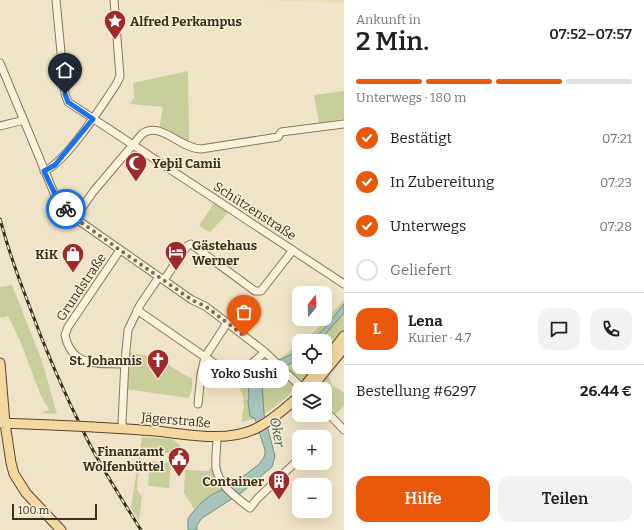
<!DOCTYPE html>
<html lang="de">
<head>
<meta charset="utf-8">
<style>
  body { margin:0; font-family:Bitter,serif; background:#f2f2f2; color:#202124; height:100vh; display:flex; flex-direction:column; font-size:15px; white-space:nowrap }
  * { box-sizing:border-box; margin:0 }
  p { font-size:13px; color:#757577 }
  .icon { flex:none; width:22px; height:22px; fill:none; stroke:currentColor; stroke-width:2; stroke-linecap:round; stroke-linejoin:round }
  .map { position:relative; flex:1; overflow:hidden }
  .sheet { display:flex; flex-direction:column; background:#fff; width:300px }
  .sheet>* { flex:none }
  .needle { width:26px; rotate:19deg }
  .fabs { position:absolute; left:292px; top:286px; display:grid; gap:8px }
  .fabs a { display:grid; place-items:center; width:40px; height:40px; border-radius:8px; background:#fff; box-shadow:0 4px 16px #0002; font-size:20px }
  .scale { position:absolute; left:12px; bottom:10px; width:85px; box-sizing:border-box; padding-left:4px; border:2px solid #3d2e20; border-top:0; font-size:11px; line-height:14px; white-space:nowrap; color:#3d2e20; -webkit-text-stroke:3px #f7eed8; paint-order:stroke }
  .pin { position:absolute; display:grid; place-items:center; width:34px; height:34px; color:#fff; margin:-41px -17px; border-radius:50% 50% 50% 0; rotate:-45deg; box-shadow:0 0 4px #0007 }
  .pin .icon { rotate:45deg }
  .courier { position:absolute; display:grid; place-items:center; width:40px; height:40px; margin:-20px; border:3px solid #1a73e8; border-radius:50%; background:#fff; color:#222; box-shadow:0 1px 5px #0007 }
  .bubble { position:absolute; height:28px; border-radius:12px; background:#fff; box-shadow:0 4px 16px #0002; font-size:13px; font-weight:600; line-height:28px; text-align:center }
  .headline em { font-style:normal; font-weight:600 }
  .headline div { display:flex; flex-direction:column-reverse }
  .headline { display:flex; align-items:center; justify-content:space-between; height:68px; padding:0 12px }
  h1 { font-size:26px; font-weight:600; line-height:30px }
  .bar { display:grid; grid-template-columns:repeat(4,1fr); gap:6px 4px; align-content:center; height:48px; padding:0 12px }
  .bar i { height:5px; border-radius:3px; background:#e0e0e0 }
  .bar .active { background:#ea580c }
  .bar p { grid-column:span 4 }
  .line { display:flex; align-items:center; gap:10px; padding:0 12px; border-top:1px solid #e0e0e0 }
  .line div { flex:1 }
  .round { display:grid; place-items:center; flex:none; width:42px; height:42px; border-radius:12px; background:#f2f2f2 }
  ol { padding:0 12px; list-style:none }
  li { display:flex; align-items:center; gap:12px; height:44px }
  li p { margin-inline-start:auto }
  li .icon { padding:4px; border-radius:50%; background:#ea580c; color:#fff; stroke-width:4 }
  li:last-child { color:#757577 }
  li i { width:22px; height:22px; border:2px solid #e0e0e0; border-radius:50% }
  .primary-button { display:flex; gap:8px; margin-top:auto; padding:8px 12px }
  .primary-button a { flex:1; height:46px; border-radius:12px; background:#ea580c; color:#fff; font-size:16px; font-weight:600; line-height:46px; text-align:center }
  .primary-button a+a { background:#f2f2f2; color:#202124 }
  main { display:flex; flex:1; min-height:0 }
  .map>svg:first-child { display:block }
</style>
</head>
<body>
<main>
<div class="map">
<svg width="344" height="530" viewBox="0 0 344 530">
  <rect width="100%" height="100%" fill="#f0e4c8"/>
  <path fill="#e6deb5" d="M259,0H344V3Z"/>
  <path fill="#c9cf9b" d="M188,71L189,142L159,128L163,107L130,104L134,98L133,83Z
    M344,91V119L319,123L314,95Z
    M214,203L228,213L210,232L199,226Z
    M12,285L42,361L57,414L41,413L49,410L40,394L21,343L8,316L1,318L0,316V287Z
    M344,300V331L325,355V341H303L317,329Z
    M299,344V367H316C296,387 271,419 241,422L244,406L243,395L240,389L237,376L262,355L270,363L277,361Z
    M126,352C137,354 149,355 159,360C171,365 180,374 192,378V389L189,398L125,389Z
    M328,375L333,386L344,392V406L336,414L325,400V389H319L321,382Z
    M142,437L172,439L180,445V454L147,451L140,456L137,490L142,496L139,521L131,508Z
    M150,461L171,463L169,488L148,486Z
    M209,468H212L214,477L223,490L211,495L194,509L184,493L185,470L209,471Z"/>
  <path fill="#a9c4bc" stroke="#6f938a" d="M344,304V313L319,341H311L324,329Z
    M299,351V360L268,373L264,377L262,383L263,399L264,414L275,456L272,467L241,493L202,518L197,525V530H188V519L192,513L202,502L211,495L232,485L258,465L263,459L265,455V450L255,419L250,416L248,402L249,398L248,382L253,372Z"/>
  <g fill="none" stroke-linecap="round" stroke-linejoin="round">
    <g stroke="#8d765c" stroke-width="9">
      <path id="minor" d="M56,0L65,94L68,102L344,284
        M0,63L54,193L63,206L75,218L192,300L205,306L217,315L265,352L303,389
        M0,126L24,120
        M44,171C65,164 104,103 117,83L120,76L114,0
        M75,218L93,192L142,134C159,120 181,149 201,149L278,137L281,132L344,124
        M120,250L68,327L65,335C72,368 98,363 124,364
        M164,280L187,246L191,244L255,291H261L293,250
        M137,310L234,377L241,373L265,352
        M198,404L201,374L205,357L227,323
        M325,410L344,430
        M124,429L122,423L125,361L128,330L140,305L159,277
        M217,437C217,447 215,458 216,468C219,486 237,498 250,508L258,498L299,459"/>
    </g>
    <g stroke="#5b4430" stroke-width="11">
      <path id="major" d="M325,361L344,336
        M0,363L5,423L11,463L14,474L26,493L61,530
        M305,389L307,383L320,367
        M308,389L312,387L344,348
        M0,423L52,425
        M94,427C114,428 135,429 155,431C187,434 224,443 255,429C271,421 286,408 299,396"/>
    </g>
    <use href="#minor" stroke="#faf1dc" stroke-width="7"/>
    <use href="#major" stroke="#f3d9a0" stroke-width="9"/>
    <g stroke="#3d2e20" stroke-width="3">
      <path id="rail" d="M0,219C8,249 18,277 29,305C46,352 66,397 88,441C104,472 123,501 141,530"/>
    </g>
    <use href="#rail" stroke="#f7eed8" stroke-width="1.5" stroke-dasharray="4.5" stroke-linecap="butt"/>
    <g stroke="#5b4430" stroke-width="11" stroke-linecap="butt">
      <path id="major-bridge" d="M52,425L94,427"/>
    </g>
    <use href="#major-bridge" stroke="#f3d9a0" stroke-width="9"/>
  </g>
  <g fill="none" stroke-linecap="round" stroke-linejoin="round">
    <path stroke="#7c6e5b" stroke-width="4" stroke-dasharray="0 7.2" d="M66,209L75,218L120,250L192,300L205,306L217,315L244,336"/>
    <path stroke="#1a73e8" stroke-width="5" d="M65,94L68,102L93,119L55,165L44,171L54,192L66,209"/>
  </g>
  <defs>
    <g id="sight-pin" transform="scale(1.15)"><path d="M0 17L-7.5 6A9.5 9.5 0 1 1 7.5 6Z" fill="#9e2a2b" stroke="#f7eed8"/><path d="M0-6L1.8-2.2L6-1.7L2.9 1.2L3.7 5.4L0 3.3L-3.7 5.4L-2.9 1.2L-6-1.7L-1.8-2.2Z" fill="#fff"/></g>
    <g id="mosque-pin" transform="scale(1.15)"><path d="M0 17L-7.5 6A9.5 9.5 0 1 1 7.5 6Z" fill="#9e2a2b" stroke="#f7eed8"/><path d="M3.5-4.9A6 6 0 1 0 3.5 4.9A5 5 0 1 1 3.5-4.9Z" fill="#fff"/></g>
    <g id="hotel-pin" transform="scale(1.15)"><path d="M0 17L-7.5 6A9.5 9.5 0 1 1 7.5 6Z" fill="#9e2a2b" stroke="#f7eed8"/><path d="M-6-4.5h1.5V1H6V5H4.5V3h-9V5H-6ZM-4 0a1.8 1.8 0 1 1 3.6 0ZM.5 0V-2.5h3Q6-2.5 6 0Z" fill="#fff"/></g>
    <g id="shop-pin" transform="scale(1.15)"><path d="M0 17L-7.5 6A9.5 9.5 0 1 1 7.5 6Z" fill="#9e2a2b" stroke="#f7eed8"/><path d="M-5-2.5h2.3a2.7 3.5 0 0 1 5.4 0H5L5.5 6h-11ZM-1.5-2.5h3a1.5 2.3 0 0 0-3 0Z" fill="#fff"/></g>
    <g id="church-pin" transform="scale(1.15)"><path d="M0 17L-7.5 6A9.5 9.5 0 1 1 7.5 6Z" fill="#9e2a2b" stroke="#f7eed8"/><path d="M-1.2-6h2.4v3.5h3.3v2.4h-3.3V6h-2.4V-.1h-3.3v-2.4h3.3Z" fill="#fff"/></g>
    <g id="civic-pin" transform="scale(1.15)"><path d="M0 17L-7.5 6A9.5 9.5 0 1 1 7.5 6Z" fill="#9e2a2b" stroke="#f7eed8"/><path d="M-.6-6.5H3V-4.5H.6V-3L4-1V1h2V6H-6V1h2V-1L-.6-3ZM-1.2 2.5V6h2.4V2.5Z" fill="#fff"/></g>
    <g id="building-pin" transform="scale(1.15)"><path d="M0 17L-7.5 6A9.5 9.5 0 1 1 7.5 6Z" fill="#9e2a2b" stroke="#f7eed8"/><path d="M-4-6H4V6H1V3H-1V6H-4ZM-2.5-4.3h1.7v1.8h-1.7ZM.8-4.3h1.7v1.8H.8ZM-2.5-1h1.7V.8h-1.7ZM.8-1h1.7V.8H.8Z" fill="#fff"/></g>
  </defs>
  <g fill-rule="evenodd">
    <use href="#sight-pin" x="115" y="21"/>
    <use href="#mosque-pin" x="136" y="163"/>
    <use href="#hotel-pin" x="176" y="252"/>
    <use href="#shop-pin" x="73" y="254"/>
    <use href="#church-pin" x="158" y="360"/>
    <use href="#civic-pin" x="179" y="458"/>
    <use href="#building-pin" x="279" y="481"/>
  </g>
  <g text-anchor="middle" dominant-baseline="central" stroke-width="3" stroke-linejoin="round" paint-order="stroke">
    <g font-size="13" font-weight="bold" fill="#3d2e20" stroke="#f7eed8" text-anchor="end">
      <text x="130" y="21" text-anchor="start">Alfred Perkampus</text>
      <text x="152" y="163" text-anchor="start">Yeþil Camii</text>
      <text x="192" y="245" text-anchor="start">Gästehaus<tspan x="192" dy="15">Werner</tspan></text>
      <text x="58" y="254">KiK</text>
      <text x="142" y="360">St. Johannis</text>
      <text x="164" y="451">Finanzamt<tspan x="164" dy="15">Wolfenbüttel</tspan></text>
      <text x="264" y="481">Container</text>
    </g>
    <g font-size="13" fill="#3d2e20" stroke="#f7eed8">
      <text transform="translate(255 211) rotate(33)">Schützenstraße</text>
      <text transform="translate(81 287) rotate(-56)">Grundstraße</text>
      <text transform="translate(176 420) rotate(5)">Jägerstraße</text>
    </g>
    <g font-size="14" font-style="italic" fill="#2f5d5a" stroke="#f7eed8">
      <text transform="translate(277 432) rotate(79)">Oker</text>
    </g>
  </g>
</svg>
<div class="fabs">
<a><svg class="needle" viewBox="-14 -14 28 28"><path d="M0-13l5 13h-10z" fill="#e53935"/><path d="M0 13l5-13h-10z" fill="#757577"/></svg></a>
<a><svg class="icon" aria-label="locate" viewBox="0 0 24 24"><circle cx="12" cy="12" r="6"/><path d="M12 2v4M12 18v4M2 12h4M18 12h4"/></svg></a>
<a><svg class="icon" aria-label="layers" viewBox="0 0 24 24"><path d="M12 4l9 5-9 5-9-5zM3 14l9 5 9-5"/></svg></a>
<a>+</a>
<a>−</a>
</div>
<div class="scale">100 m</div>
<div class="pin" style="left:244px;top:336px;background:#ea580c"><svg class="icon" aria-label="bag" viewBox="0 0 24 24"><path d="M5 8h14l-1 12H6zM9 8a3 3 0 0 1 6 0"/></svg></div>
<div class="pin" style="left:65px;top:94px;background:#1f2937"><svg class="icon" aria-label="home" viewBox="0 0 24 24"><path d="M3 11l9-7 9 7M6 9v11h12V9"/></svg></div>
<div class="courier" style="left:66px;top:209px"><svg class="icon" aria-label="bike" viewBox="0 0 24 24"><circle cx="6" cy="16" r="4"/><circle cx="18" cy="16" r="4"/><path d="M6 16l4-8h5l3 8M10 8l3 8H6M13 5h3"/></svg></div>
<div class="bubble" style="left:199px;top:360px;width:90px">Yoko Sushi</div>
</div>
<section class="sheet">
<div class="headline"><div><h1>2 Min.</h1><p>Ankunft in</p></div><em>07:52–07:57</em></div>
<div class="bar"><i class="active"></i><i class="active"></i><i class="active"></i><i></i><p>Unterwegs · 180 m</p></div>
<ol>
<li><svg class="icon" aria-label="check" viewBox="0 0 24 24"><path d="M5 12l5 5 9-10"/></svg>Bestätigt<p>07:21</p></li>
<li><svg class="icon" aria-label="check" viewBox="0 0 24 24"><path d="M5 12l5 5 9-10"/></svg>In Zubereitung<p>07:23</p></li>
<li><svg class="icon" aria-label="check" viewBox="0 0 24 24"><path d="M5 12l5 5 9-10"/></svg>Unterwegs<p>07:28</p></li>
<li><i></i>Geliefert</li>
</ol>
<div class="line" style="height:72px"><b class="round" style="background:#ea580c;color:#fff">L</b><div><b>Lena</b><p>Kurier · 4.7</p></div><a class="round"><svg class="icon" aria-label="chat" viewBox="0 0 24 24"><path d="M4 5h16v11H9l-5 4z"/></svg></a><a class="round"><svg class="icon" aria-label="phone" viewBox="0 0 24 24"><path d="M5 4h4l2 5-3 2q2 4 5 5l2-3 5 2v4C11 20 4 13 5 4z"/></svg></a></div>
<div class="line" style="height:52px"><div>Bestellung #6297</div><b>26.44 €</b></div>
<div class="primary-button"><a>Hilfe</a><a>Teilen</a></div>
</section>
</main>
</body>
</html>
